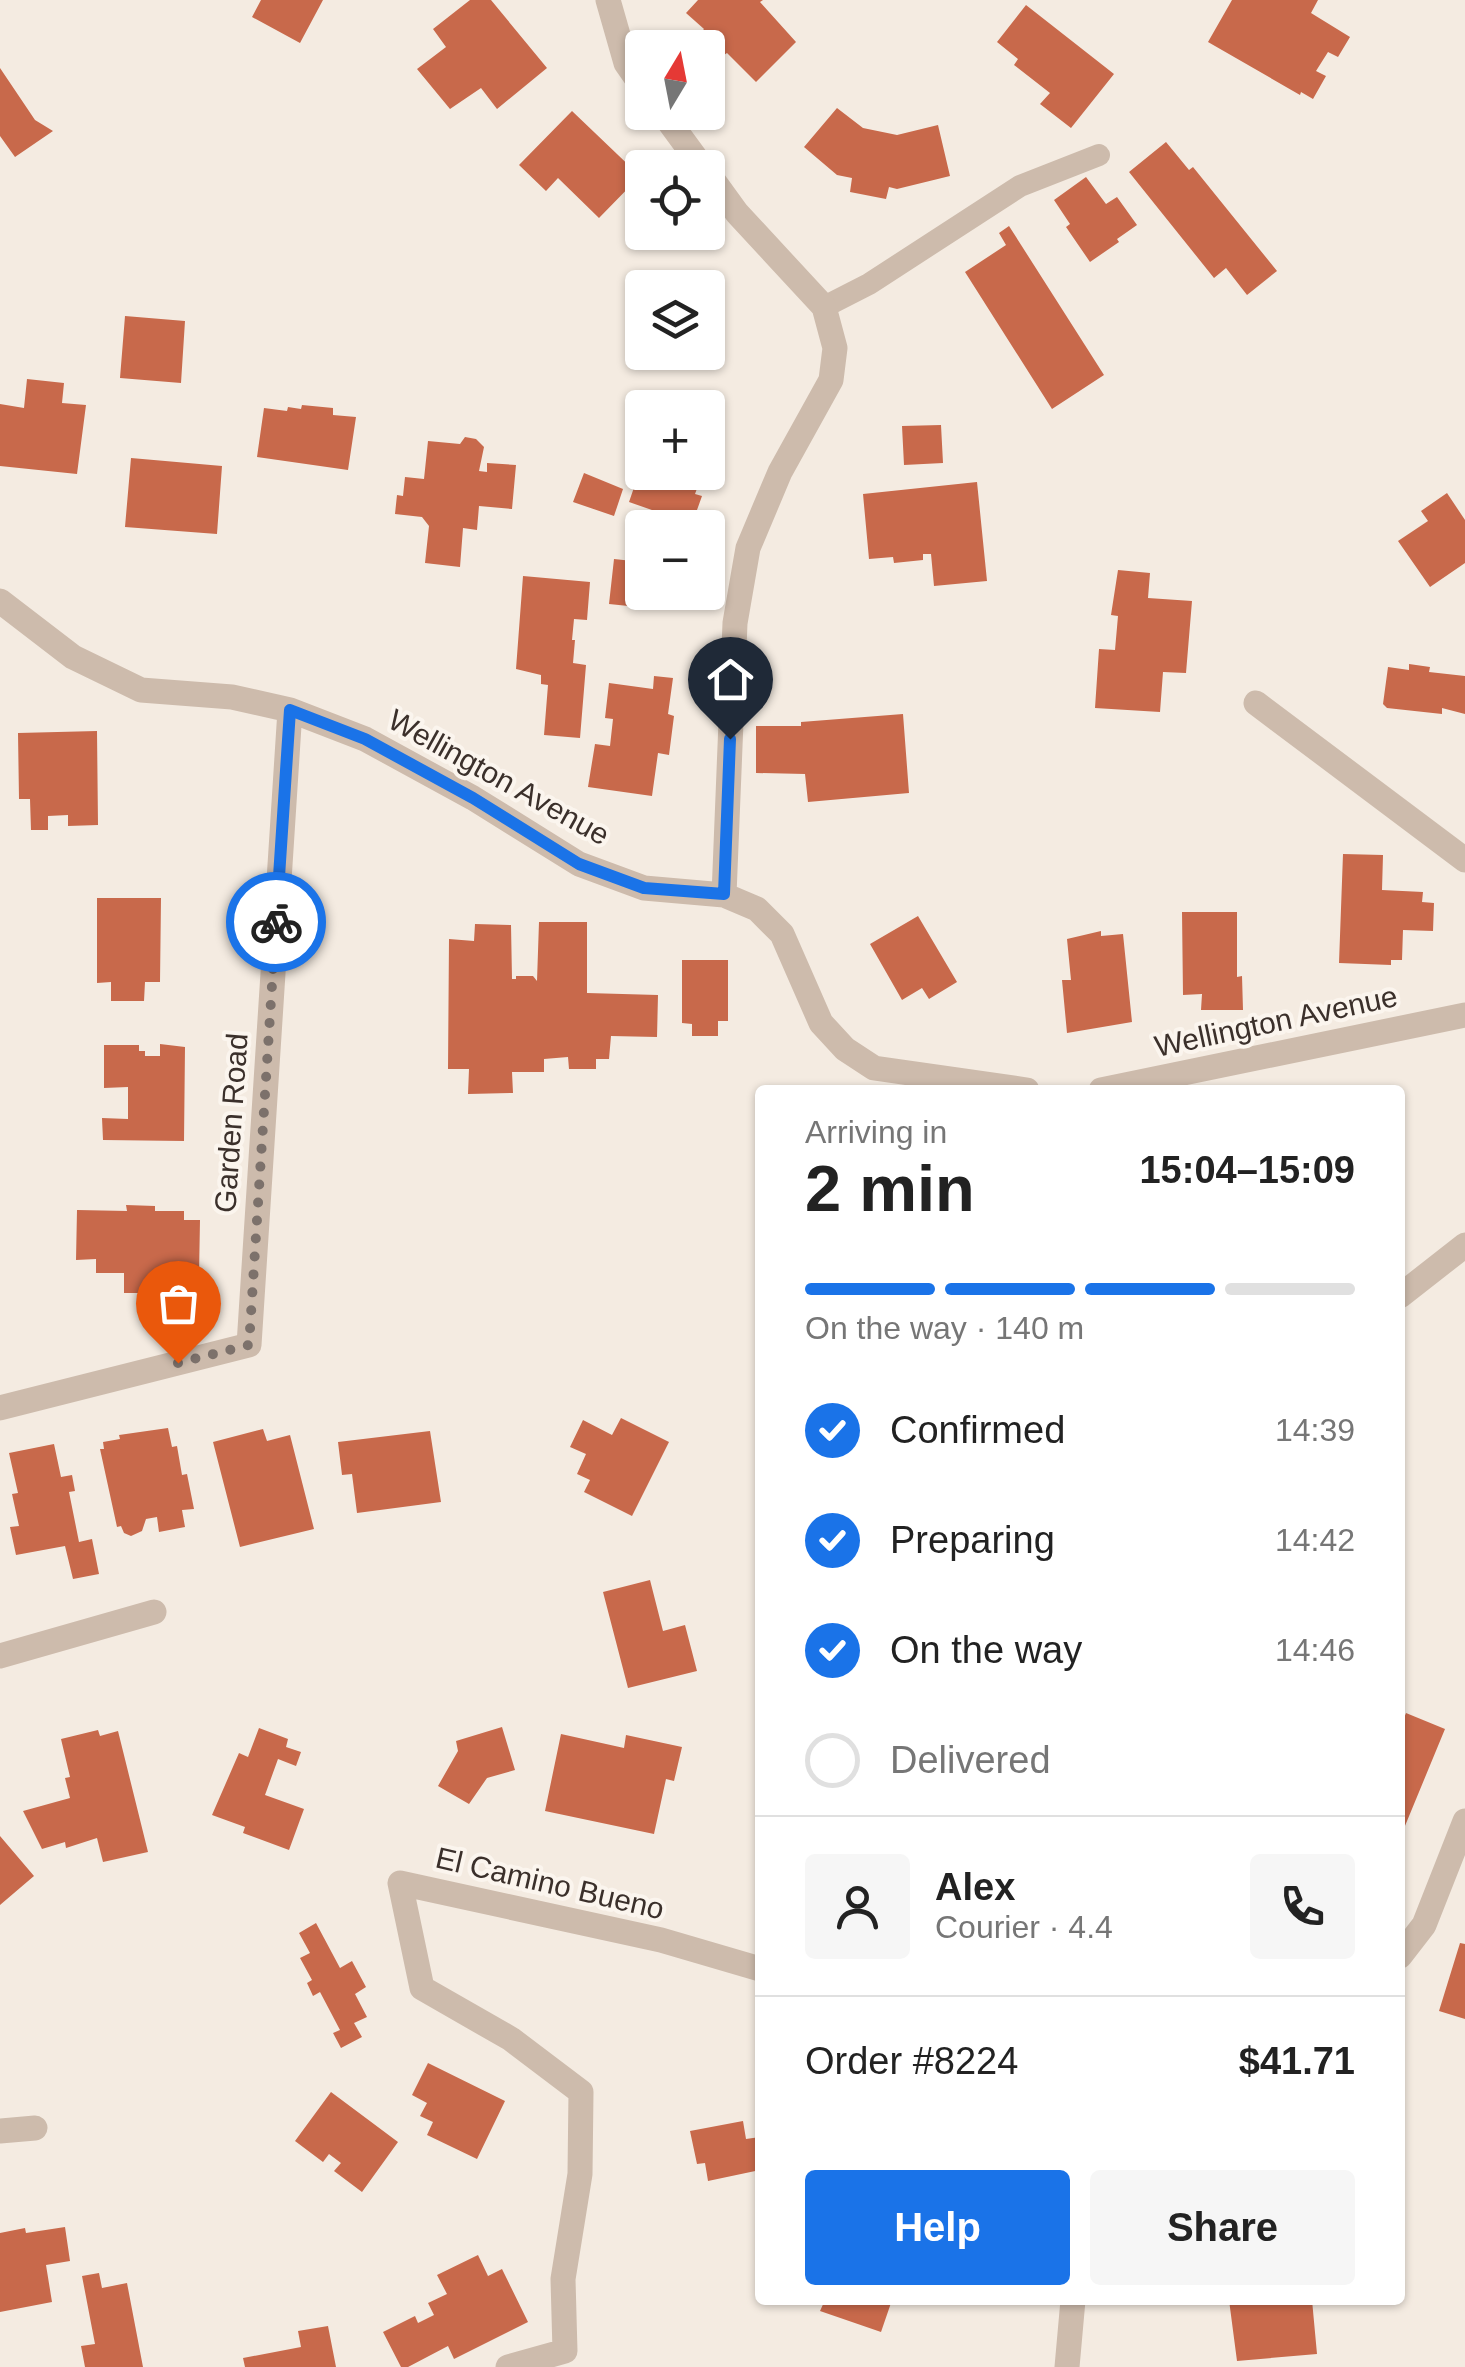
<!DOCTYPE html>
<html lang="en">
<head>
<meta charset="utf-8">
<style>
  body { margin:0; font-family:Helvetica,sans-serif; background:#f6f6f6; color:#222; height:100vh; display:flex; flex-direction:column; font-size:38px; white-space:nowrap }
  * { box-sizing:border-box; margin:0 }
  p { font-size:32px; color:#767676 }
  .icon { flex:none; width:55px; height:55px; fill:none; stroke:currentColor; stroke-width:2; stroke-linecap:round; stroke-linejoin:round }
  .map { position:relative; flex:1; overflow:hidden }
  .drawer { position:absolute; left:755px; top:1085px; width:650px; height:1220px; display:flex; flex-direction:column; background:#fff; border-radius:10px; box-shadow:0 2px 8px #0004 }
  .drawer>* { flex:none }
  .needle { width:65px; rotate:10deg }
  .fabs { position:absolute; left:625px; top:30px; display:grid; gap:20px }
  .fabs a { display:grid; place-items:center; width:100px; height:100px; border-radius:10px; background:#fff; box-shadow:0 2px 8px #0004; font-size:50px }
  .pin { position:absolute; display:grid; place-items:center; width:85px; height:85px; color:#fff; margin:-102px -42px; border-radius:50% 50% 50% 0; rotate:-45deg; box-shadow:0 0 10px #0007 }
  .pin .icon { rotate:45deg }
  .courier { position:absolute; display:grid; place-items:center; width:100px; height:100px; margin:-50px; border:8px solid #1a73e8; border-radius:50%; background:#fff; color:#222; box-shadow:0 2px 12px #0007 }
  .head em { font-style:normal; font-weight:700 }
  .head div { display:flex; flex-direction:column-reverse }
  .head { display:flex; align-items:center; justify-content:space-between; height:170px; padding:0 50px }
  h1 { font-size:65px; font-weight:700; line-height:75px }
  .bar { display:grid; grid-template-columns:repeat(4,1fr); gap:15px 10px; align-content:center; height:120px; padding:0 50px }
  .bar i { height:12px; border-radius:8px; background:#e0e0e0 }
  .bar .current { background:#1a73e8 }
  .bar p { grid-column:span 4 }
  .line { display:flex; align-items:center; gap:25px; padding:0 50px; border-top:2px solid #e0e0e0 }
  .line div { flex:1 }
  .round { display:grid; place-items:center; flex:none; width:105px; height:105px; border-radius:10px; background:#f6f6f6 }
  ol { padding:0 50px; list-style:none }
  li { display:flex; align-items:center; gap:30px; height:110px }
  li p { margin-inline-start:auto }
  li .icon { padding:10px; border-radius:50%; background:#1a73e8; color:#fff; stroke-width:4 }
  li:last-child { color:#767676 }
  li i { width:55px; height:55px; border:5px solid #e0e0e0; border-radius:50% }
  .button { display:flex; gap:20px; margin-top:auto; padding:20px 50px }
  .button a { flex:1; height:115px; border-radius:10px; background:#1a73e8; color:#fff; font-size:40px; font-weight:700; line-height:115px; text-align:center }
  .button a+a { background:#f6f6f6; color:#222 }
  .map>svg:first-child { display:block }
</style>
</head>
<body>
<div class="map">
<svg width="1465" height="2367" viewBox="0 0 1465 2367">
  <rect width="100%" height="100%" fill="#f4ebe1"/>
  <path fill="#c8694b" d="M261,0H323L300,43L252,17Z
    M470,0H491L547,68L497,109L481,88L450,109L417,69L446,47L433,29Z
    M698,0H763L760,2L796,42L756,82L727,53L721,57L698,36L704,29L686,13Z
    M1232,0H1318L1311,13L1350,37L1338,57L1328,52L1316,71L1326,76L1313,99L1301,92L1300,95L1208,42Z
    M1026,5L1114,74L1071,128L1040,104L1050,93L1014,65L1018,59L997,42Z
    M0,68L35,120L53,131L15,157L0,136Z
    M837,108L863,128L897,135L938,125L950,176L897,189L889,187L886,199L850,192L852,178L837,175L804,147Z
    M572,111L640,176L599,218L558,178L546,191L519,165Z
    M1166,142L1189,170L1193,167L1277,271L1247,295L1226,268L1214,278L1129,172Z
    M1086,177L1106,204L1117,197L1137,225L1117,239L1119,242L1090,262L1066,227L1070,224L1054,200Z
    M1009,226L1104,375L1052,409L965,272L1006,245L999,233Z
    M125,316L185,321L181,383L120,378Z
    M27,379L64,383L62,403L86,405L77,474L0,466V404L24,408Z
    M302,405L333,408V415L356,417L348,470L257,457L264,408L287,411L288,407L301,409Z
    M941,425L943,463L904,465L902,426Z
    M465,437L476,439L484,447L479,471L487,472V463L516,465L512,509L479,506L477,530L463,528L460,567L425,563L429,526L422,517L395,514L397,495L403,496L405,477L424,479L428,441L460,444Z
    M708,437L725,444L714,474L708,472Z
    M131,458L222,466L217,534L125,527Z
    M644,472H703L695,494L702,496L692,524L629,502L639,473Z
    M584,473L623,489L614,516L573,502Z
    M977,482L987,581L934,586L931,554H923V560L894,563L893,557L869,559L863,494Z
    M1447,493L1465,520V563L1430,587L1398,541L1428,521L1421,511Z
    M614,559L642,562V592H649L648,608L609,604Z
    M1118,570L1150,573L1148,598L1192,601L1186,673L1163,672L1160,712L1095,708L1099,649L1115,650L1118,616L1111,615Z
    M523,576L590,582L587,620L574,619L572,640H575L573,663L586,665L580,738L544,735L548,685L541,684V675L516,669Z
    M1409,664L1430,667L1429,672L1465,676V714L1442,708V714L1387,708L1383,704L1388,667L1409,670Z
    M654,676L673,678L668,714L674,716L669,755L658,753L652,796L588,787L595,744L610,746L613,719L605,718L609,683L653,689Z
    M903,714L909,793L808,802L805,774L756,773V726H801V722Z
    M97,731L98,825L68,826V815L48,816V830H31L30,799H19L18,733Z
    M1343,854L1383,855L1382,890L1423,892L1422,902L1434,903L1433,931L1403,930L1402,960H1391V965L1339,963Z
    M97,898H161L160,982H145L144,1001H111V982L97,983Z
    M1182,912H1237V977L1242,976L1243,1010H1201L1202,994L1183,995Z
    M918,916L957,982L929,999L922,988L902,1000L870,944Z
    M539,922H587V993L658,995L657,1037L611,1036L609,1059H596V1069H569L568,1057L544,1059V1072H512L513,1093L468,1094L469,1069H448L449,939L474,941L475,924L511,925L512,979H516V976H533L537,981Z
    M1101,931V936L1123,934L1132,1022L1067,1033L1062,980H1071L1067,939Z
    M682,960H728V1021H718V1036H692V1024L682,1023Z
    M160,1044L185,1047L184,1141L103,1140L102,1118L128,1119V1087L104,1088V1045H139V1051H145V1056H160Z
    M126,1205L155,1206V1211H184V1220H200L199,1276H155L154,1293H124V1273H96V1259L76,1260L77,1210L127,1211Z
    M621,1418L669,1442L632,1516L584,1492L590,1480L577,1474L586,1454L570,1447L583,1420L612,1435Z
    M168,1428L172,1447L177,1446L182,1475L187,1474L194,1509L182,1510L185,1527L159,1532L157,1517L146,1519L142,1531L131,1536L124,1533L121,1526L117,1527L100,1449H104L103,1442L120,1439L119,1435Z
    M263,1429L267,1441L290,1435L314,1529L240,1547L213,1442Z
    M430,1431L441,1502L357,1513L352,1474L342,1475L338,1442Z
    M54,1444L61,1477L72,1475L75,1491L69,1492L79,1542L92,1539L99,1574L73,1579L65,1546L16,1555L10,1527L19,1526L12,1494L18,1493L9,1453Z
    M650,1580L663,1631L685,1625L697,1671L628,1688L603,1592Z
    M1406,1713L1445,1729L1400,1838V1728Z
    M502,1727L515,1770L487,1778L469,1804L438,1786L458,1751L456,1741Z
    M259,1728L288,1739L286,1747L301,1752L296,1766L278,1759L265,1795L304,1809L289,1850L243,1833L245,1827L212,1815L239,1753L248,1757Z
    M98,1730L100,1736L118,1731L148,1852L103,1862L97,1838L66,1848L65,1842L42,1849L23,1811L70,1798L65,1778L70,1777L61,1739Z
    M561,1734L624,1748L626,1735L682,1747L674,1781L666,1779L654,1834L545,1811Z
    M0,1836L34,1876L0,1905Z
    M316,1923L340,1968L352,1961L366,1987L355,1994L367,2017L354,2023L362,2037L341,2048L333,2033L340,2030L320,1992L313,1996L307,1983L312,1980L300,1958L310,1953L299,1933Z
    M1460,1943L1465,1944V2019L1439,2011Z
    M428,2063L505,2101L477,2159L427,2135L433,2122L420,2116L427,2103L412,2095Z
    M331,2092L398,2142L362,2192L334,2171L341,2163L329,2154L323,2162L295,2141Z
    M743,2121L746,2139L760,2137V2170L708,2181L705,2163L697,2164L690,2131Z
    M65,2227L70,2261L46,2265L52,2302L0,2312V2233L25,2228L26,2233Z
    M478,2255L488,2276L502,2269L528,2322L454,2359L448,2346L408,2367H401L383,2332L415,2316L418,2323L434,2315L428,2303L447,2294L437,2275Z
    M99,2273L102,2288L127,2283L143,2367H85L81,2346L95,2344L82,2276Z
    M825,2300H892L881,2332L820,2311Z
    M1229,2300H1312L1317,2354L1237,2361Z
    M328,2326L336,2367H245L243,2358L301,2347L298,2331Z"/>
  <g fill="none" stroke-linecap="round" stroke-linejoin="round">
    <path stroke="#cdbbac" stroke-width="22" d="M824,307L869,284L1020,186L1099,155"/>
    <path stroke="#cdbbac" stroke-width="25" d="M608,0L626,63L642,86
      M662,112L703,168
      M708,173L737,213L824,307L835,348L831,380L780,472L748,548L735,623L724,895
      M0,601L73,657L141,690L232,697L290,710L365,739L473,798L579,864L644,888L724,895L757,909L782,934L821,1023L845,1049L874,1068L1027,1090
      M1256,703L1465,860
      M1101,1090L1465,1015
      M1400,1296L1465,1245
      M0,1408L249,1345L290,710
      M0,1656L154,1612
      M1400,1956L1424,1925L1465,1821
      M0,2131L35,2128
      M508,2367L565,2351L563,2279L580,2174L581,2092L511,2039L422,1988L400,1883L661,1940L760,1969
      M1067,2367L1073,2300"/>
  </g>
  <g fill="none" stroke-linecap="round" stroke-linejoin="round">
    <path stroke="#7c716b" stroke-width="10" stroke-dasharray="0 18" d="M178,1363L249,1345L276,922"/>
    <path stroke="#1a73e8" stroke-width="12" d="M276,922L290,710L365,739L473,798L579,864L644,888L724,894L730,739"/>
  </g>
  <g text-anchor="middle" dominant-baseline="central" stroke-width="8" stroke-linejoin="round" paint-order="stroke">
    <g font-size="30" fill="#3b302b" stroke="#fbf5ee">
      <text transform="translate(499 777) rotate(29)">Wellington Avenue</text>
      <text transform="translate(1276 1021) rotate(-12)">Wellington Avenue</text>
      <text transform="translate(231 1123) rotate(-86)">Garden Road</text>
      <text transform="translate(550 1883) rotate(13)">El Camino Bueno</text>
    </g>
  </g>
</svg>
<div class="fabs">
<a><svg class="needle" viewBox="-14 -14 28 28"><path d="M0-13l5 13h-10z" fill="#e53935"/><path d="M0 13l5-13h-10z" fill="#767676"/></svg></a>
<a><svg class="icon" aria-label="locate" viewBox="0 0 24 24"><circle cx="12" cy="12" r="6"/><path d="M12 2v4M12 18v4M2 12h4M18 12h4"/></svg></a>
<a><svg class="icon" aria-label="layers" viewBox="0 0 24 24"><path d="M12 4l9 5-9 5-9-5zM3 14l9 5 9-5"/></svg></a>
<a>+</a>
<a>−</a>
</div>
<div class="pin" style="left:178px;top:1363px;background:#ea580c"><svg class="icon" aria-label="bag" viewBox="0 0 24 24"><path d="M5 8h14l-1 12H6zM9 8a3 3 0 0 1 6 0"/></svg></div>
<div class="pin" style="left:730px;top:739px;background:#1f2937"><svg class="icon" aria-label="home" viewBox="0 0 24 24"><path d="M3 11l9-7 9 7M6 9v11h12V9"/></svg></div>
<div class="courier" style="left:276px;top:922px"><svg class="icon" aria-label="bike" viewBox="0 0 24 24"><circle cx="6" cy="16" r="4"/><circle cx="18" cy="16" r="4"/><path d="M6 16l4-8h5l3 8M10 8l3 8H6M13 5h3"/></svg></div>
<section class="drawer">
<div class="head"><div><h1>2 min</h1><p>Arriving in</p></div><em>15:04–15:09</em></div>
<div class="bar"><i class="current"></i><i class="current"></i><i class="current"></i><i></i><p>On the way · 140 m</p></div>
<ol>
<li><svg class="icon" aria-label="check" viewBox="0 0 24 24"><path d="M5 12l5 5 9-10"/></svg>Confirmed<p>14:39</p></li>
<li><svg class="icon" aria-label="check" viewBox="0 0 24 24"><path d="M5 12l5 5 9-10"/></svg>Preparing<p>14:42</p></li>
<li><svg class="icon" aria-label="check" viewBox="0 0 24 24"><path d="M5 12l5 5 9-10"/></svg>On the way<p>14:46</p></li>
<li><i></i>Delivered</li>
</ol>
<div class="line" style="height:180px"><a class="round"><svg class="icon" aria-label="person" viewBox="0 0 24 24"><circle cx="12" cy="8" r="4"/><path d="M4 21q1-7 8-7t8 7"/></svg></a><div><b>Alex</b><p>Courier · 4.4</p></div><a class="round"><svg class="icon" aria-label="phone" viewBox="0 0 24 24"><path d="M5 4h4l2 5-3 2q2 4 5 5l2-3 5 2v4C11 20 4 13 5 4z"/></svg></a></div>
<div class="line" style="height:130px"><div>Order #8224</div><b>$41.71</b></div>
<div class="button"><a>Help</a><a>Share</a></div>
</section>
</div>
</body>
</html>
